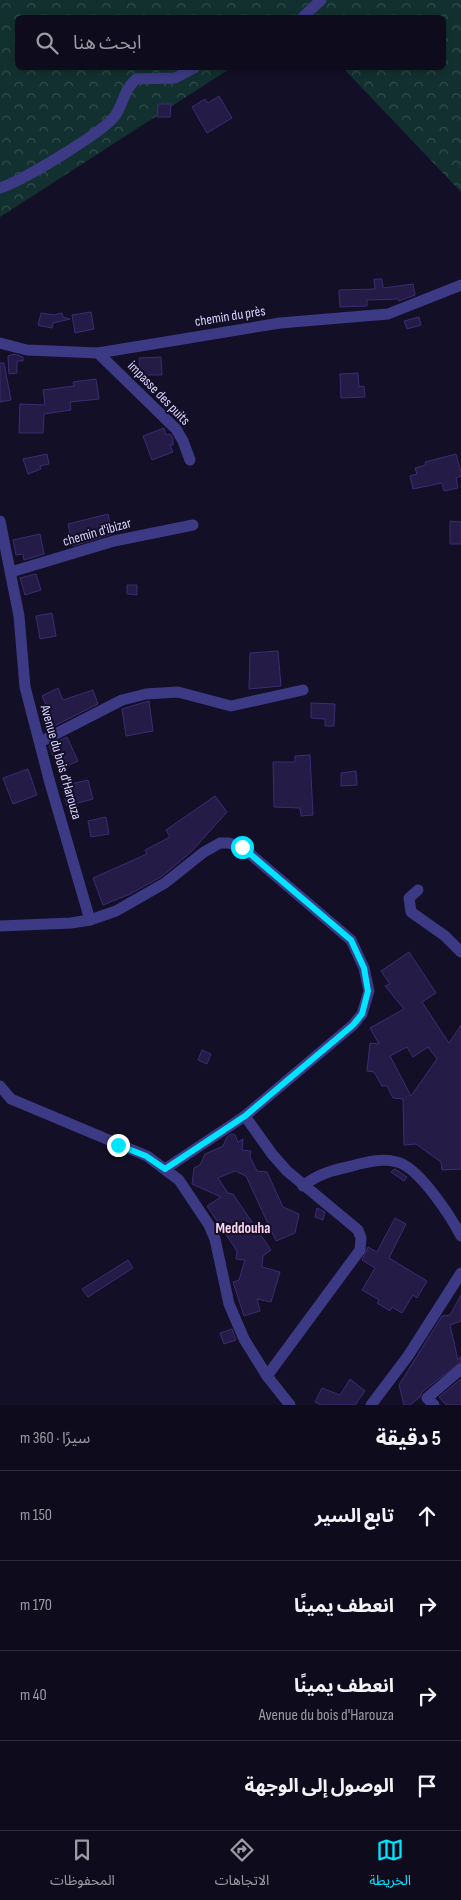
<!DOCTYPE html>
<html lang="ar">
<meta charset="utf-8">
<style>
body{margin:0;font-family:"Sofia Sans Condensed","Noto Sans Arabic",sans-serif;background:#171425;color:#f1f3f6;direction:rtl}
.stop{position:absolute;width:15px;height:15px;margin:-11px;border:4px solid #00e5ff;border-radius:50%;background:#fff}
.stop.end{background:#00e5ff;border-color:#fff;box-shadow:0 1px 5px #0008}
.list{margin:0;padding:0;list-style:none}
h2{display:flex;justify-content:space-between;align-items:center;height:65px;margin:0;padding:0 20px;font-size:21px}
h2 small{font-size:16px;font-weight:400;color:#9b9ba3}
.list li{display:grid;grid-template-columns:32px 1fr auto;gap:15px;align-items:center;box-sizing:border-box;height:90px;padding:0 20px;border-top:1px solid #2e2b3b}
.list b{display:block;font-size:19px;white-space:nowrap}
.list p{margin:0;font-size:16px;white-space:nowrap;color:#9b9ba3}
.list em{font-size:16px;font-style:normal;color:#9b9ba3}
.icon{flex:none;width:28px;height:28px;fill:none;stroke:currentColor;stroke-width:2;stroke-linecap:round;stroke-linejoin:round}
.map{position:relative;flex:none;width:461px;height:1405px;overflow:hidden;direction:ltr}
.search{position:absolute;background:#0e0b1c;box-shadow:0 2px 8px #0003;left:15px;right:15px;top:15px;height:55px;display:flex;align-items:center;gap:12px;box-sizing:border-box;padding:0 18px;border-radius:8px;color:#9b9ba3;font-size:19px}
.sheet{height:425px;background:#0e0b1c}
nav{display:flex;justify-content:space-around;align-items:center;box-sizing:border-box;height:70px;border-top:1px solid #2e2b3b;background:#0e0b1c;font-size:14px;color:#9b9ba3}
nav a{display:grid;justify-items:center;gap:2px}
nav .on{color:#00e5ff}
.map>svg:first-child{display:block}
.forest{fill:url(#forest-crowns)}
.building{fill:#241b47;stroke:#3b2d73;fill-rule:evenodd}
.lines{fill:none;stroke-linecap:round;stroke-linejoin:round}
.minor{stroke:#3d3a85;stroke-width:11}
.route{stroke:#00e5ff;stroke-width:6}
.labels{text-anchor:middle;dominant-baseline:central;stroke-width:4;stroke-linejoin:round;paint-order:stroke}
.street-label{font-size:14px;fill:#d9d4ff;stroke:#130f26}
.neighbourhood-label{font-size:15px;font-weight:bold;fill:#ffd6f0;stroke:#130f26}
</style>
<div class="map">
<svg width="461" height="1405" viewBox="0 0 461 1405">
<defs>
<pattern id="forest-crowns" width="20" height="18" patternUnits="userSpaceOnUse" patternTransform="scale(1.25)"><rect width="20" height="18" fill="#12302f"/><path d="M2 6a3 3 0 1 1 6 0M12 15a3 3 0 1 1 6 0" fill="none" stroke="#344d4e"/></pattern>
</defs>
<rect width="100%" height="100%" fill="#130f26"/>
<!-- forest -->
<path class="forest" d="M 0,0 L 461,0 L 461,192 L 343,68 L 444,68 L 444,18 L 18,18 L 18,68 L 231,68 L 0,217 Z"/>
<!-- building -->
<g class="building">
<path d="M 219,96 L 232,118 L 207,133 L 192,107 L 205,99 L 208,103 Z"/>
<path d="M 158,104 L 171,104 L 170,117 L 157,117 Z"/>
<path d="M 374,279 L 382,279 L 383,288 L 413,284 L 415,295 L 399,301 L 399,299 L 367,300 L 367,306 L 340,307 L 339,290 L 375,289 Z"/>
<path d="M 91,312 L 94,329 L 75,333 L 72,315 Z"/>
<path d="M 41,313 L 54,315 L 62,313 L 63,317 L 70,319 L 53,323 L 52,328 L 41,326 L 38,325 Z"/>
<path d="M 419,317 L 421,325 L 407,329 L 404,321 Z"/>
<path d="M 14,354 L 23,357 L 23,361 L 17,361 L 17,373 L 9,374 L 8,356 Z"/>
<path d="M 161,357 L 162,375 L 140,375 L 139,358 Z"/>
<path d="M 0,363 L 4,363 L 11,400 L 0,402 Z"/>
<path d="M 358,373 L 359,387 L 364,386 L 365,397 L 341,398 L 340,374 Z"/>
<path d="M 96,379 L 99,399 L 70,402 L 71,410 L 44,414 L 43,433 L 19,433 L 20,404 L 45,405 L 43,390 L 74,386 L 73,382 Z"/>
<path d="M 164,428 L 166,435 L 170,434 L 173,438 L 173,445 L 170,445 L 173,452 L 152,460 L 143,436 Z"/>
<path d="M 47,454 L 49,464 L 40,466 L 41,469 L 28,474 L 23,459 Z"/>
<path d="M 456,454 L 461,472 L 461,476 L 456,478 L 458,488 L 444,491 L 442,483 L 413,489 L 410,476 L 417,474 L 415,468 L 426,465 L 425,462 Z"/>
<path d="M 108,514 L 112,534 L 73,546 L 68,524 Z"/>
<path d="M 450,521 L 461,522 L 461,544 L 450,544 Z"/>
<path d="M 40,534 L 44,554 L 24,560 L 23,554 L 16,555 L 13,540 Z"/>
<path d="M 36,574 L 41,590 L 25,595 L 20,578 Z"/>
<path d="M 127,585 L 137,585 L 137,595 L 127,594 Z"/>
<path d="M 52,613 L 56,636 L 40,639 L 36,616 Z"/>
<path d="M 278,651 L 281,686 L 249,689 L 250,653 Z"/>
<path d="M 58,688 L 63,700 L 93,690 L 98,704 L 50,728 L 46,721 L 52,718 L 42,696 Z"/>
<path d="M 149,701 L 153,731 L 126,736 L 122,709 Z"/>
<path d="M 311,703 L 335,704 L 334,726 L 325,726 L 325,719 L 311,718 Z"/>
<path d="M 67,737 L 78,761 L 59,770 L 49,746 Z"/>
<path d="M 310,755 L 313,815 L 301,816 L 300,808 L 274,807 L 273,762 L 295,762 L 295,756 Z"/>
<path d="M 28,769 L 37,795 L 13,804 L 3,778 Z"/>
<path d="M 356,771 L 357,785 L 341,786 L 341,773 Z"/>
<path d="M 88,780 L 93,799 L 67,806 L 62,786 Z"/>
<path d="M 215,796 L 227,812 L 191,852 L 161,877 L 130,894 L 103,905 L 93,878 L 147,854 L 145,850 L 170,837 L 166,830 Z"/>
<path d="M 106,817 L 109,834 L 91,837 L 88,821 Z"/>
<path d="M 409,952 L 436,993 L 422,1002 L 449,1043 L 461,1025 L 461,1169 L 442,1170 L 441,1162 L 416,1144 L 404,1145 L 403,1099 L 393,1098 L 387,1086 L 382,1086 L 374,1072 L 367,1071 L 370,1043 L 379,1044 L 370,1028 L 404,1009 L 385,986 L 390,984 L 381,971 ZM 407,1047 L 413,1057 L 428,1047 L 437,1059 L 411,1096 L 390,1056 Z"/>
<path d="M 202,1050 L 211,1054 L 207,1064 L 198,1060 Z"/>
<path d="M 231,1134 L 235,1135 L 238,1142 L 243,1139 L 242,1150 L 251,1151 L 250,1157 L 257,1171 L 267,1172 L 283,1207 L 299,1214 L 295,1233 L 276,1241 L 246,1176 L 235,1171 L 218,1178 L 228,1193 L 233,1194 L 271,1250 L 263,1256 L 262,1267 L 280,1272 L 271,1302 L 257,1299 L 260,1311 L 244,1316 L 233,1282 L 239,1280 L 245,1260 L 236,1259 L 237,1251 L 207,1206 L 221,1197 L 192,1184 L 194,1168 L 200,1165 L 205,1154 L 223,1146 L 227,1137 Z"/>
<path d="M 395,1169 L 407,1177 L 404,1181 L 391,1172 Z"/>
<path d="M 317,1208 L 325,1212 L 323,1220 L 315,1217 Z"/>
<path d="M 395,1218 L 406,1224 L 389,1258 L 427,1281 L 417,1298 L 413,1295 L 402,1313 L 392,1307 L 390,1311 L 377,1303 L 379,1300 L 362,1290 L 375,1268 L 362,1260 L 368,1247 L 377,1252 Z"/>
<path d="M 128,1260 L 133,1268 L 88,1297 L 82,1289 Z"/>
<path d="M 461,1295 L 461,1321 L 450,1325 L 458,1360 L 461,1356 L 461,1362 L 422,1392 L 420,1397 L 410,1405 L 404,1405 L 399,1385 L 442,1316 L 450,1315 Z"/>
<path d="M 232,1329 L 236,1340 L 224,1344 L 220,1333 Z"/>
<path d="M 350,1379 L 365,1391 L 355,1405 L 321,1405 L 315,1402 L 322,1388 L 340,1395 Z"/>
<path d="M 461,1379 L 461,1405 L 446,1405 L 439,1397 Z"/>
</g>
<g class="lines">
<!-- minor -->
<g class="minor">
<path d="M 302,18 L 321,0"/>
<path d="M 0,188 C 22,181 102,133 115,116 C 124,103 123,91 136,79 L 175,78 L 194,68"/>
<path d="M 0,343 L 27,350 L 98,353 L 280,323 L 388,314 L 461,285"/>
<path d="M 98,353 L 176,429 L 183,441 L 190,460"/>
<path d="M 0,521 L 19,616 L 25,687 L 50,783 L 90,920 L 71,923 L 0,926"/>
<path d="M 11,572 L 114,541 L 193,525"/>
<path d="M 40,742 L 122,700 L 146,694 L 178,692 L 231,706 L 303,690"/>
<path d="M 418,890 L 409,898 L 411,912 L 445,936 L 461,952"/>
<path d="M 90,920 L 116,911 L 165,883 L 204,852 L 220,843 L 229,843 L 242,847 L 351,940 L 364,968 L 369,991 L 362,1014 L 353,1025 L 245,1116 L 165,1169"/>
<path d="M 0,1086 L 11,1099 L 147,1156 L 179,1180 L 209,1225 L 215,1239 L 229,1304 L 244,1339 L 267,1376 L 290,1405"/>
<path d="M 245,1116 L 272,1154 L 287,1171 L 358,1230 L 361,1238 L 360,1250 L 267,1376"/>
<path d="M 303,1186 C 318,1174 333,1170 352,1166 C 366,1162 382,1158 397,1162 C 419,1167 451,1217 461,1236"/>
<path d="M 371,1405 L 408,1356 L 461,1273"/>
<path d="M 434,1405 L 427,1398 L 461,1369"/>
</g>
</g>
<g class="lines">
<!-- route -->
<path class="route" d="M 118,1145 L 146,1156 L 165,1169 L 245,1116 L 353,1025 L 362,1014 L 368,991 L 364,968 L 351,940 L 242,847"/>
</g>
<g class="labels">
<!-- street labels -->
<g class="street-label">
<text transform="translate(230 316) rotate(-9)">chemin du près</text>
<text transform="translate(159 393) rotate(46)">impasse des puits</text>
<text transform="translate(97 532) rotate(-16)">chemin d'ibizar</text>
<text transform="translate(61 762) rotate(74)">Avenue du bois d'Harouza</text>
</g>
<!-- neighbourhood labels -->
<g class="neighbourhood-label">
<text x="243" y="1228">Meddouha</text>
</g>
</g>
</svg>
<div class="stop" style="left:242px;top:847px"></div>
<div class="stop end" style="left:118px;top:1145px"></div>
<div class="search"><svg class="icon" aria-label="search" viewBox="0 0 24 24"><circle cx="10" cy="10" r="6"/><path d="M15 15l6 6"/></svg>ابحث هنا</div>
</div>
<section class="sheet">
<h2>5 دقيقة<small>سيرًا · 360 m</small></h2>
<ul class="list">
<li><svg class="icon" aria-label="ahead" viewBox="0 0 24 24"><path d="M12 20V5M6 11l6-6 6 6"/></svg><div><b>تابع السير</b></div><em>150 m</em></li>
<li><svg class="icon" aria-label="right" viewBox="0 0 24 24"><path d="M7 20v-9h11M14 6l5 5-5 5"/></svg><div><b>انعطف يمينًا</b></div><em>170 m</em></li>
<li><svg class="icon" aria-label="right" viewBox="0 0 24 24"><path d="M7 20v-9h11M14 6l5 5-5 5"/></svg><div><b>انعطف يمينًا</b><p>Avenue du bois d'Harouza</p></div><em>40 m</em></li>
<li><svg class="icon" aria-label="arrive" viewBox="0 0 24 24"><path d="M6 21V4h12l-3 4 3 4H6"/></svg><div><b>الوصول إلى الوجهة</b></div></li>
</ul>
</section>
<nav>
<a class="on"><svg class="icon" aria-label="map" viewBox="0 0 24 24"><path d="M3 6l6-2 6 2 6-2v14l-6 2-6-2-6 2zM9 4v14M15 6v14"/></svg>الخريطة</a>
<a><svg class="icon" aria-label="directions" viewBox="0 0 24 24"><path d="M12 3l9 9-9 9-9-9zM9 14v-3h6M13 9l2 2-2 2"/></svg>الاتجاهات</a>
<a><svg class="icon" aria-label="saved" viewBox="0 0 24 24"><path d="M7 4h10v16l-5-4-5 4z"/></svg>المحفوظات</a>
</nav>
